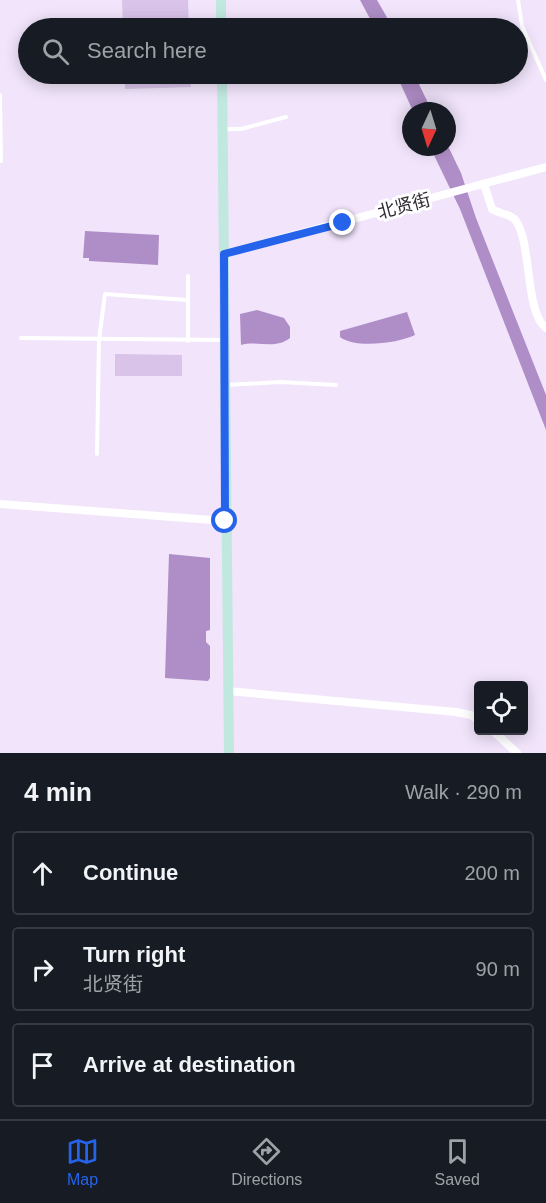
<!DOCTYPE html>
<meta charset="utf-8">
<style>
body{margin:0;font-family:Helvetica,"Noto Sans SC",sans-serif;background:#20242c;color:#f1f3f6}
.controls{position:absolute;right:18px;bottom:18px;display:grid;overflow:hidden;border-radius:6px;box-shadow:0 3px 15px #0003}
.controls button{width:54px;height:54px;display:grid;place-items:center;padding:0;border:0;border-bottom:2px solid #363941;background:#171b24;color:#f1f3f6;font:30px sans-serif}
.compass{position:absolute;left:402px;top:102px;width:54px;height:54px;border-radius:50%;background:#171b24;box-shadow:0 3px 15px #0003;rotate:184deg}
.stop{position:absolute;width:18px;height:18px;margin:-14px;border:4px solid #2563eb;border-radius:50%;background:#fff}
.stop.end{background:#2563eb;border-color:#fff;box-shadow:0 2px 6px #0008}
.list{margin:0;padding:0;list-style:none}
h2{display:flex;justify-content:space-between;align-items:center;height:78px;margin:0;padding:0 24px;font-size:26px}
h2 small{font-size:20px;font-weight:400;color:#9ea1a6}
.list li{display:grid;grid-template-columns:39px 1fr auto;gap:18px;align-items:center;box-sizing:border-box;height:84px;margin:0 12px 12px;padding:0 12px;border:2px solid #363941;border-radius:6px}
.list b{display:block;font-size:22px;white-space:nowrap}
.list p{margin:0;font-size:20px;white-space:nowrap;color:#9ea1a6}
.list em{font-size:20px;font-style:normal;color:#9ea1a6}
.icon{flex:none;width:33px;height:33px;fill:none;stroke:currentColor;stroke-width:2;stroke-linecap:round;stroke-linejoin:round}
.map{position:relative;flex:none;width:546px;height:753px;overflow:hidden}
.search{position:absolute;background:#171b24;box-shadow:0 3px 15px #0003;left:18px;right:18px;top:18px;height:66px;display:flex;align-items:center;gap:15px;box-sizing:border-box;padding:0 21px;border-radius:33px;color:#9ea1a6;font-size:22px}
.sheet{height:366px;background:#171b24}
nav{display:flex;justify-content:space-around;align-items:center;box-sizing:border-box;height:84px;border-top:2px solid #363941;background:#171b24;font-size:16px;color:#9ea1a6}
nav a{display:grid;justify-items:center;gap:3px}
nav .on{color:#2563eb}
.map>svg:first-child{display:block}
.green{fill:#d9c3e9}
.water{fill:#af8dc6}
.lines{fill:none;stroke-linecap:round;stroke-linejoin:round}
.lane{stroke:#fff;stroke-width:4}
.street{stroke:#fff;stroke-width:8}
.secondary{stroke:#c0e8df;stroke-width:10}
.route{stroke:#2563eb;stroke-width:8}
.labels{text-anchor:middle;dominant-baseline:central;stroke-width:6;stroke-linejoin:round;paint-order:stroke}
.street-label{font-size:18px;fill:#2e2932;stroke:#fff}
</style>
<div class="map">
<svg width="546" height="753" viewBox="0 0 546 753">
<rect width="100%" height="100%" fill="#f1e4fb"/>
<!-- green -->
<g class="green">
<path d="M 122,0 L 188,0 L 189,28 L 123,28 Z"/>
<path d="M 125,74 L 190,74 L 191,87 L 125,89 Z"/>
<path d="M 115,354 L 182,355 L 182,376 L 115,376 Z"/>
</g>
<!-- water -->
<g class="water">
<path d="M 360,0 L 377,0 L 393,28 L 375,28 Z"/>
<path d="M 396,74 L 414,74 L 432,111 L 413,111 Z"/>
<path d="M 447,144 L 461,173 L 476,218 L 546,395 L 546,430 L 460,209 L 430,147 L 447,147 Z"/>
<path d="M 85,231 L 159,235 L 158,265 L 89,261 L 89,258 L 83,258 Z"/>
<path d="M 257,310 L 284,318 L 290,327 L 290,338 C 275,350 257,340 241,345 L 240,314 Z"/>
<path d="M 407,312 L 415,335 C 399,343 355,349 340,337 L 340,331 Z"/>
<path d="M 169,554 L 210,558 L 210,630 L 206,631 L 206,642 L 210,646 L 210,678 L 208,681 L 165,678 Z"/>
</g>
<g class="lines">
<!-- lane -->
<g class="lane">
<path d="M 518,0 L 522,26 L 546,80"/>
<path d="M 222,78 L 272,74"/>
<path d="M 0,95 L 1,161"/>
<path d="M 225,129 L 241,129 L 286,117"/>
<path d="M 21,338 L 224,340"/>
<path d="M 188,341 L 188,276"/>
<path d="M 226,385 L 281,382 L 336,385"/>
<path d="M 97,454 L 99,340 L 105,294 L 187,300"/>
</g>
<!-- street -->
<g class="street">
<path d="M 484,184 L 492,209 C 499,214 512,214 516,221 C 532,244 525,313 546,328"/>
<path d="M 224,254 L 546,167"/>
<path d="M 0,504 L 225,521"/>
<path d="M 228,691 L 456,712 L 471,715 L 478,720"/>
<path d="M 492,730 L 517,753"/>
</g>
<!-- secondary -->
<g class="secondary">
<path d="M 221,0 L 221,28"/>
<path d="M 222,74 L 229,753"/>
</g>
</g>
<g class="lines">
<!-- route -->
<path class="route" d="M 225,521 L 224,254 L 343,223"/>
</g>
<g class="labels">
<!-- street labels -->
<g class="street-label">
<text transform="translate(404 206) rotate(-15)">北贤街</text>
</g>
</g>
</svg>
<div class="controls">
<button><svg class="icon" aria-label="locate" viewBox="0 0 24 24"><circle cx="12" cy="12" r="6"/><path d="M12 2v4M12 18v4M2 12h4M18 12h4"/></svg></button>
</div>
<svg class="compass" viewBox="-18 -18 36 36"><path d="M0-13l5 13h-10z" fill="#e53935"/><path d="M0 13l5-13h-10z" fill="#9ea1a6"/></svg>
<div class="stop" style="left:225px;top:521px"></div>
<div class="stop end" style="left:343px;top:223px"></div>
<div class="search"><svg class="icon" aria-label="search" viewBox="0 0 24 24"><circle cx="10" cy="10" r="6"/><path d="M15 15l6 6"/></svg>Search here</div>
</div>
<section class="sheet">
<h2>4 min<small>Walk · 290 m</small></h2>
<ul class="list">
<li><svg class="icon" aria-label="ahead" viewBox="0 0 24 24"><path d="M12 20V5M6 11l6-6 6 6"/></svg><div><b>Continue</b></div><em>200 m</em></li>
<li><svg class="icon" aria-label="right" viewBox="0 0 24 24"><path d="M7 20v-9h11M14 6l5 5-5 5"/></svg><div><b>Turn right</b><p>北贤街</p></div><em>90 m</em></li>
<li><svg class="icon" aria-label="arrive" viewBox="0 0 24 24"><path d="M6 21V4h12l-3 4 3 4H6"/></svg><div><b>Arrive at destination</b></div></li>
</ul>
</section>
<nav>
<a class="on"><svg class="icon" aria-label="map" viewBox="0 0 24 24"><path d="M3 6l6-2 6 2 6-2v14l-6 2-6-2-6 2zM9 4v14M15 6v14"/></svg>Map</a>
<a><svg class="icon" aria-label="directions" viewBox="0 0 24 24"><path d="M12 3l9 9-9 9-9-9zM9 14v-3h6M13 9l2 2-2 2"/></svg>Directions</a>
<a><svg class="icon" aria-label="saved" viewBox="0 0 24 24"><path d="M7 4h10v16l-5-4-5 4z"/></svg>Saved</a>
</nav>
